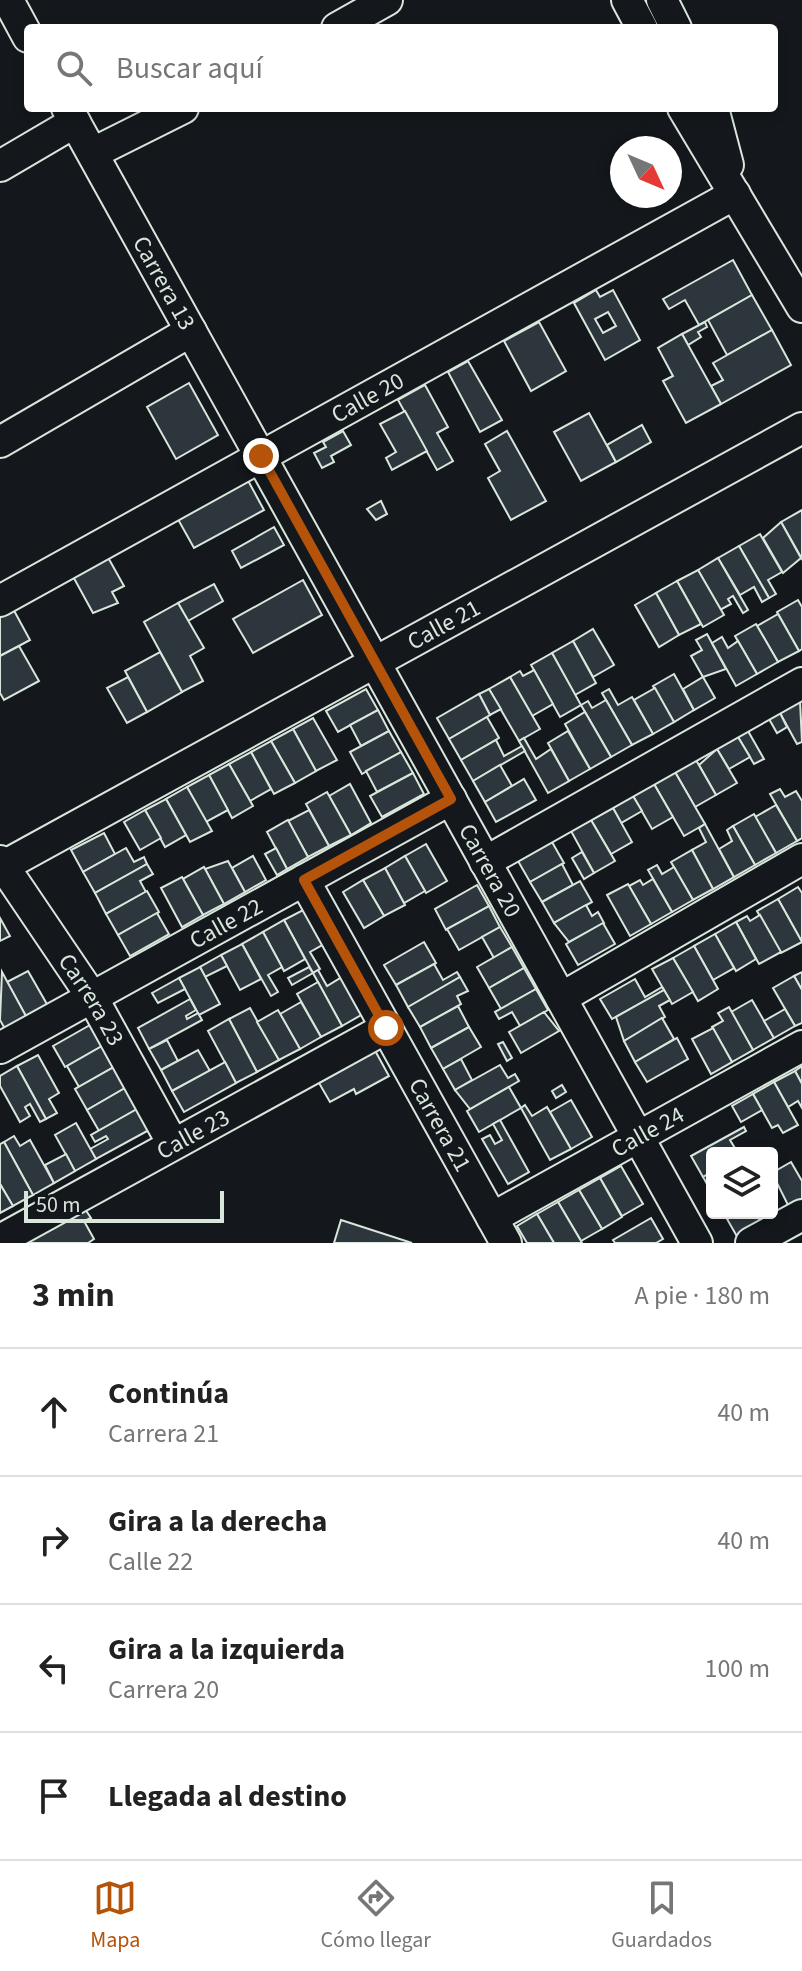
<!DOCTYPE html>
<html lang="es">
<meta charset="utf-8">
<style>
body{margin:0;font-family:"Source Sans 3",sans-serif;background:#f2f2f2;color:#222}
.controls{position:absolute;right:24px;bottom:24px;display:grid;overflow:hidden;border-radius:8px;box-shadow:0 4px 12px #0003}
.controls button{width:72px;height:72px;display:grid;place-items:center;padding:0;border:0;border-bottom:2px solid #e0e0e0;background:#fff;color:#222;font:40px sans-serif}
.compass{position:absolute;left:610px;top:136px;width:72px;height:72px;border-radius:50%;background:#fff;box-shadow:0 4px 12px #0003;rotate:134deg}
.scale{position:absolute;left:24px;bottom:20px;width:200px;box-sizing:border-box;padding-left:8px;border:4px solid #d8e6dc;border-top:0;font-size:22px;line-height:28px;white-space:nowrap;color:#d8e6dc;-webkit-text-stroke:6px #14181c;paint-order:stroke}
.stop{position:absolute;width:24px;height:24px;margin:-18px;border:6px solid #b45309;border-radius:50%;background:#fff}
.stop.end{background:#b45309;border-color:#fff;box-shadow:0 2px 8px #0008}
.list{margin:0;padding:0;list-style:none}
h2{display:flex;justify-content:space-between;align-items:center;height:104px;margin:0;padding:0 32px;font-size:34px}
h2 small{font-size:26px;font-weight:400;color:#767676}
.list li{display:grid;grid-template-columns:52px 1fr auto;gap:24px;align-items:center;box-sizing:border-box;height:128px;padding:0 32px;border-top:2px solid #e0e0e0}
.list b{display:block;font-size:30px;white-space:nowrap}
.list p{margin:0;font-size:26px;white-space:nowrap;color:#767676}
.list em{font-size:26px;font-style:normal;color:#767676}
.icon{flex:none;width:44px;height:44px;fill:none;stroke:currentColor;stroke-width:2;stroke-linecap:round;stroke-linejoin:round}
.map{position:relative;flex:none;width:802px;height:1243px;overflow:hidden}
.search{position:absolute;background:#fff;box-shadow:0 4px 12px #0003;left:24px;right:24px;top:24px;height:88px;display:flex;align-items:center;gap:20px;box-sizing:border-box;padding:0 28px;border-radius:8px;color:#767676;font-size:30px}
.sheet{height:616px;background:#fff}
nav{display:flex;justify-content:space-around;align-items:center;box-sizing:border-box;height:112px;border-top:2px solid #e0e0e0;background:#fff;font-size:22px;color:#767676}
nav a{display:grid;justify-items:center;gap:4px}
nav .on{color:#b45309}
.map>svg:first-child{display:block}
.building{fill:#2c363c;stroke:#d8e6dc;stroke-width:2;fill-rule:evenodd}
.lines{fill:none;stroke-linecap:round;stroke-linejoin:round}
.minor-casing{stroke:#d8e6dc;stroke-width:34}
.minor{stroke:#14181c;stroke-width:30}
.route{stroke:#b45309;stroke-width:10}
.labels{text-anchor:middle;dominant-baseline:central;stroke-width:6;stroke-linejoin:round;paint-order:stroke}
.street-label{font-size:24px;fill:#d8e6dc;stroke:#14181c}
</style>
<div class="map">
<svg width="802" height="1243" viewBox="0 0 802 1243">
<rect width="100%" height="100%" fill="#14181c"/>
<!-- building -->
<g class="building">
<path d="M 733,260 L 752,295 L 699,325 L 685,300 L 669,309 L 663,299 Z"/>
<path d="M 596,290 L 600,297 L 613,290 L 640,340 L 605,360 L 574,303 ZM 608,312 L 616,326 L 603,333 L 595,319 Z"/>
<path d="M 752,295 L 772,330 L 727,355 L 708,320 Z"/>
<path d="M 539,322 L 566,371 L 531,391 L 504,341 Z"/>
<path d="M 705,322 L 707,327 L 698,332 L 701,337 L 688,345 L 682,334 Z"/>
<path d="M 772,330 L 791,365 L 721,404 L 711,386 L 723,380 L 713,363 Z"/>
<path d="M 682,334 L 721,404 L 686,423 L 663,381 L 673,376 L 658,348 Z"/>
<path d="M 468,361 L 502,420 L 480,432 L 448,372 Z"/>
<path d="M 189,383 L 218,435 L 176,459 L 147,407 Z"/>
<path d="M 425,385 L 448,427 L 437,433 L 453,461 L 437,470 L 398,400 Z"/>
<path d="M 405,411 L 427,451 L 392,470 L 386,458 L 396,452 L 380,424 Z"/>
<path d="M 589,413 L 616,462 L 581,481 L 554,432 Z"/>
<path d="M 642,425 L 651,442 L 616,462 L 607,445 Z"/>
<path d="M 343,431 L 351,445 L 331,456 L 334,462 L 322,468 L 314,453 L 326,447 L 323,442 Z"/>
<path d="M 507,431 L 546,501 L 511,520 L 488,478 L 500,471 L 485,444 Z"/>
<path d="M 245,475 L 264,510 L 194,548 L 175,514 Z"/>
<path d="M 381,501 L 387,514 L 376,520 L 367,509 Z"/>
<path d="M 802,510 L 802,559 L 781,522 Z"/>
<path d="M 781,522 L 801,558 L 783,573 L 763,538 Z"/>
<path d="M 274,527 L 284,545 L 241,568 L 232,551 Z"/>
<path d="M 760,534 L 782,572 L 768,580 L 776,594 L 769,598 L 739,546 Z"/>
<path d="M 739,546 L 769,598 L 762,602 L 754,587 L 740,595 L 718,558 Z"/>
<path d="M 105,552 L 124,586 L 112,592 L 118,603 L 93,613 L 70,571 Z"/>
<path d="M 718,558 L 748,610 L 743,613 L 733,596 L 728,599 L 731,604 L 720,610 L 698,570 Z"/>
<path d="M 698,570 L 724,615 L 703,627 L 677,581 Z"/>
<path d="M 303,580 L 322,615 L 253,653 L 233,619 Z"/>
<path d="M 677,581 L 701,624 L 679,635 L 656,593 Z"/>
<path d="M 214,584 L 223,601 L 188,621 L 178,603 Z"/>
<path d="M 656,593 L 679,635 L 659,647 L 635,605 Z"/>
<path d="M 798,600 L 802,607 L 802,649 L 799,651 L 777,612 Z"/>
<path d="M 178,603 L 204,648 L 190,656 L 203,681 L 182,692 L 144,622 Z"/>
<path d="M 11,605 L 30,640 L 0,656 L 0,610 Z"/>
<path d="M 778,614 L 799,651 L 778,662 L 757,626 Z"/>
<path d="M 756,624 L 778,662 L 757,674 L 735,636 Z"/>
<path d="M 593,629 L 614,665 L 593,677 L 573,641 Z"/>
<path d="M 707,634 L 726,669 L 703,677 L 691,656 L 702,650 L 696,640 Z"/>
<path d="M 722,637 L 728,648 L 738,641 L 757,674 L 736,686 L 712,643 Z"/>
<path d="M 573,641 L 596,683 L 575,695 L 552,653 Z"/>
<path d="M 19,646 L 39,681 L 4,700 L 0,693 L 0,656 Z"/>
<path d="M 160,652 L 182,692 L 147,712 L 125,671 Z"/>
<path d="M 552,653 L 581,705 L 560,717 L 531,665 Z"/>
<path d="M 534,670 L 553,704 L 532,716 L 510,677 L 520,671 L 523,676 Z"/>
<path d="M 674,674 L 694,710 L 674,722 L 653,686 Z"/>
<path d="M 128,677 L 147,712 L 127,723 L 107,688 Z"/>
<path d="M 510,677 L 540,729 L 519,741 L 489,689 Z"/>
<path d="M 703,677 L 715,698 L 694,710 L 683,689 Z"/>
<path d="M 655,688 L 674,722 L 653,734 L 634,700 Z"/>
<path d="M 366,689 L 378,710 L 338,732 L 326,711 Z"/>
<path d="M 489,689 L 501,709 L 490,715 L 479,694 Z"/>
<path d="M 609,689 L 618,705 L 632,697 L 653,734 L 632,745 L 602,693 Z"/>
<path d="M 479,694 L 490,715 L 449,739 L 437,718 Z"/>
<path d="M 606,700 L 632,745 L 611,757 L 581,705 L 588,701 L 592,708 Z"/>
<path d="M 800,701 L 802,742 L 797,744 L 780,713 Z"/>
<path d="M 378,710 L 389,731 L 361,746 L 350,725 Z"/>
<path d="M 585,712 L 611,757 L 590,769 L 565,724 Z"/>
<path d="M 780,713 L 787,727 L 777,733 L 769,719 Z"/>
<path d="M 487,717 L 499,738 L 461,760 L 449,739 Z"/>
<path d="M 313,718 L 337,760 L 316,771 L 293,729 Z"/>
<path d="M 293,729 L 316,771 L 295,783 L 271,741 Z"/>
<path d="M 389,731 L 401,752 L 362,774 L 350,752 Z"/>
<path d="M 568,731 L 590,769 L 569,781 L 548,743 Z"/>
<path d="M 748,731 L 764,759 L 754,764 L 738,737 Z"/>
<path d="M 738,737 L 750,757 L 729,769 L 717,749 Z"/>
<path d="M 524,738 L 536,759 L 551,749 L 569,781 L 548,793 L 519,741 Z"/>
<path d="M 496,740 L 504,756 L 522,746 L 525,751 L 473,781 L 461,760 Z"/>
<path d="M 271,741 L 295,783 L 274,794 L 251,752 Z"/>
<path d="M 717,749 L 737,783 L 716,795 L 699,765 Z"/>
<path d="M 251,752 L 271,789 L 250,801 L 229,764 Z"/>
<path d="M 401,752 L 413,773 L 377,792 L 366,771 Z"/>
<path d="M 696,760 L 716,795 L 695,807 L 675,772 Z"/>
<path d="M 229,764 L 253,806 L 232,818 L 209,775 Z"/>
<path d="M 500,765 L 512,786 L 485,802 L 473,781 Z"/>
<path d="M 675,772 L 705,824 L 684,836 L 654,784 Z"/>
<path d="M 413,773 L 424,794 L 382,817 L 370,796 Z"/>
<path d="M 209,775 L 228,810 L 206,822 L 187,787 Z"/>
<path d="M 524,779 L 536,800 L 496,822 L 485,802 Z"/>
<path d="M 350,784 L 371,823 L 351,835 L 329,796 Z"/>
<path d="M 654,784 L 673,817 L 652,829 L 633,796 Z"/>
<path d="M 187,787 L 212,831 L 190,842 L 166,799 Z"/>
<path d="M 780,789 L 785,797 L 796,791 L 802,801 L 802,838 L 797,841 L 770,794 Z"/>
<path d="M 327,792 L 351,835 L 329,846 L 306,804 Z"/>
<path d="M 633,796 L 642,811 L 621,823 L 613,808 Z"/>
<path d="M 166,799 L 186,835 L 165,847 L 145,810 Z"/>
<path d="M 776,805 L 797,841 L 776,853 L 755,817 Z"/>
<path d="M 613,808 L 632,842 L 611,854 L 591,820 Z"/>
<path d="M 145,810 L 161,838 L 140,850 L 124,822 Z"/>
<path d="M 309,810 L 329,846 L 308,857 L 288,821 Z"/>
<path d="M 754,814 L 776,853 L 755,865 L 733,826 Z"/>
<path d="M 288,820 L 308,857 L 287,869 L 267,832 Z"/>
<path d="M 591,820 L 615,861 L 594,873 L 571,831 Z"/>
<path d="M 705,824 L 734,877 L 713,889 L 692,850 L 706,842 L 699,828 Z"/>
<path d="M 733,826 L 755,865 L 734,877 L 719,849 L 732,841 L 727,830 Z"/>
<path d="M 104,833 L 115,854 L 83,872 L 71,850 Z"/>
<path d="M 552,842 L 564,863 L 530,882 L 518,861 Z"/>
<path d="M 426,844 L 447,881 L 426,893 L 405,856 Z"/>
<path d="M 126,848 L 134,862 L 144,857 L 147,864 L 95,893 L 83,872 Z"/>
<path d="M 276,848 L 287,869 L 277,875 L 265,854 Z"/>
<path d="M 692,850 L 713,889 L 693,900 L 671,862 Z"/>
<path d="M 582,852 L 594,873 L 584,879 L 572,858 Z"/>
<path d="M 253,856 L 266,880 L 245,892 L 232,868 Z"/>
<path d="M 405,856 L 425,891 L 404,903 L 385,868 Z"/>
<path d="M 228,861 L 245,892 L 224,904 L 205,869 Z"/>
<path d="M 147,864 L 153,874 L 140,881 L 146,892 L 106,914 L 95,893 Z"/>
<path d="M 562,864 L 573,885 L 542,902 L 530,882 Z"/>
<path d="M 657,865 L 662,874 L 674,867 L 693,900 L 672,912 L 648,870 Z"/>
<path d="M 204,867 L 224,904 L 203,915 L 183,879 Z"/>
<path d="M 385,868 L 405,905 L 384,916 L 363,880 Z"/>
<path d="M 182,877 L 203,915 L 182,927 L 161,888 Z"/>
<path d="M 653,879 L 672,912 L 651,924 L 629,886 L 640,880 L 643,885 Z"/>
<path d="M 363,880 L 384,916 L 364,928 L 343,892 Z"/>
<path d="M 580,881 L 592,902 L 554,923 L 542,902 Z"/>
<path d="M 628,884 L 651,924 L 630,936 L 607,895 Z"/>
<path d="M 477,885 L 489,906 L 446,930 L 435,909 Z"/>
<path d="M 798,887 L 802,893 L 802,942 L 778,899 Z"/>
<path d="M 147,891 L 159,912 L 118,935 L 106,914 Z"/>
<path d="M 778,899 L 802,942 L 781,953 L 757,911 Z"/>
<path d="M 586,905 L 592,916 L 598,912 L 604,923 L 569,942 L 554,923 Z"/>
<path d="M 489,906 L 500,927 L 459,950 L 447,929 Z"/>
<path d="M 305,909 L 324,944 L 310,952 L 320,969 L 313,973 L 284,920 Z"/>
<path d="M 157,913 L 169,934 L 130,956 L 118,935 Z"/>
<path d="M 760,915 L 781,952 L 759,964 L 736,922 L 747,916 L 750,921 Z"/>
<path d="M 0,918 L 10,936 L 0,941 Z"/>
<path d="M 284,920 L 305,959 L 284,971 L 263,932 Z"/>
<path d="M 736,922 L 756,959 L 736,971 L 715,934 Z"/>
<path d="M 603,923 L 615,944 L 578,965 L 566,944 Z"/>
<path d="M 500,927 L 512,947 L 494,958 L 482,937 Z"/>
<path d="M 263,932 L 282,967 L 268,975 L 278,992 L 271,996 L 242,944 Z"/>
<path d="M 715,934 L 734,968 L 713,980 L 694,946 Z"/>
<path d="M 424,942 L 436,963 L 396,985 L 384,965 Z"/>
<path d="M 242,944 L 261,979 L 240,990 L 221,955 Z"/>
<path d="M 694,946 L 718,989 L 698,1001 L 673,958 Z"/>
<path d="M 512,947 L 524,968 L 489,988 L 477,967 Z"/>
<path d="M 221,955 L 227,966 L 205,977 L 200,967 Z"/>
<path d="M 673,958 L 693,992 L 672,1004 L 652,969 Z"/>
<path d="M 434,964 L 443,980 L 457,972 L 460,977 L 408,1007 L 396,985 Z"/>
<path d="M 200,967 L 220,1004 L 199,1015 L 179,978 Z"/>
<path d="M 309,967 L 313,973 L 292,985 L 288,978 Z"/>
<path d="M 524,968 L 536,989 L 501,1009 L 489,988 Z"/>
<path d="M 318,970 L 327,986 L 342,977 L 363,1014 L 342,1026 L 313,973 Z"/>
<path d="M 28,971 L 48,1006 L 27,1018 L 7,982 Z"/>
<path d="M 2,972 L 27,1018 L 5,1029 L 0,1020 Z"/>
<path d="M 802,972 L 802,990 L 794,976 Z"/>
<path d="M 794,976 L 802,990 L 802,1023 L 795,1026 L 773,988 Z"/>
<path d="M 460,977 L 468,991 L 457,996 L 461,1004 L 420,1027 L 408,1007 Z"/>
<path d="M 179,978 L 185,989 L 158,1003 L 152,993 Z"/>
<path d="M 635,979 L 645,997 L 662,987 L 664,990 L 612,1019 L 600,999 Z"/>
<path d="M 318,982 L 342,1026 L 321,1037 L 297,994 Z"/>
<path d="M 536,989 L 548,1010 L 520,1026 L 512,1012 L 499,1019 L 495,1012 Z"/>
<path d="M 664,990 L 670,1000 L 659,1006 L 665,1017 L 624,1041 L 616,1017 Z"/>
<path d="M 190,999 L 196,1010 L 186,1016 L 187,1019 L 198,1013 L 202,1020 L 149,1049 L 138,1028 Z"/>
<path d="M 752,1000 L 774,1038 L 753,1050 L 731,1012 Z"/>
<path d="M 301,1002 L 321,1037 L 300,1049 L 280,1014 Z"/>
<path d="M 458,1006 L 469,1027 L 431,1048 L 420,1027 Z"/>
<path d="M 729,1007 L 753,1050 L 732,1062 L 712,1027 L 723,1021 L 718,1013 Z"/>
<path d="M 250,1008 L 279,1060 L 257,1072 L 229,1019 Z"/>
<path d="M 785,1009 L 795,1026 L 774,1038 L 764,1021 Z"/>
<path d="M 278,1010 L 300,1049 L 279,1060 L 257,1022 Z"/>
<path d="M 544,1012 L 559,1031 L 521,1053 L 509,1032 Z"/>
<path d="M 662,1018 L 674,1039 L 635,1062 L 624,1041 Z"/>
<path d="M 229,1019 L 257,1072 L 236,1083 L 208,1031 Z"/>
<path d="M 90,1025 L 102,1046 L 65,1067 L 53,1046 Z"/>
<path d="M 469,1027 L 481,1047 L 443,1069 L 431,1048 Z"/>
<path d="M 713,1028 L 732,1062 L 711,1074 L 692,1039 Z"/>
<path d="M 677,1038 L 688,1059 L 647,1082 L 635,1062 Z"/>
<path d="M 167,1040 L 178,1061 L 161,1070 L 149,1049 Z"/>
<path d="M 503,1042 L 512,1058 L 507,1061 L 498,1044 Z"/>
<path d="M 372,1045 L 389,1076 L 356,1094 L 354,1089 L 330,1102 L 319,1083 L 344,1069 L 340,1063 Z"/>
<path d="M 102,1046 L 114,1067 L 79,1087 L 67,1066 Z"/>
<path d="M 198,1050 L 210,1071 L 172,1091 L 161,1070 Z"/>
<path d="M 38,1055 L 59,1093 L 49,1099 L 57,1113 L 46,1119 L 17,1066 Z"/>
<path d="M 461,1059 L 472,1080 L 455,1090 L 443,1069 Z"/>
<path d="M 225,1062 L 236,1083 L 184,1112 L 172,1091 Z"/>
<path d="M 500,1065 L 508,1078 L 515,1074 L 519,1081 L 470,1109 L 455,1090 Z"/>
<path d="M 17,1066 L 46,1119 L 40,1122 L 30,1104 L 25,1107 L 30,1116 L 20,1122 L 0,1086 L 0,1076 Z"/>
<path d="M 802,1066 L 802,1084 L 795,1071 Z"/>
<path d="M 114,1067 L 125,1088 L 87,1110 L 75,1089 Z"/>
<path d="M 795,1071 L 802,1084 L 802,1108 L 798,1101 L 788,1107 L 774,1082 Z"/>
<path d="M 774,1082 L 798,1125 L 783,1133 L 778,1125 L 772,1128 L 753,1094 Z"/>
<path d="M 562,1085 L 566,1092 L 556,1098 L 552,1091 Z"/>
<path d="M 509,1087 L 521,1108 L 479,1132 L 467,1111 Z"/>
<path d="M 125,1088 L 137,1109 L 99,1131 L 87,1110 Z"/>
<path d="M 753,1094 L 762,1110 L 741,1122 L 732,1106 Z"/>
<path d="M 571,1100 L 592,1137 L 571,1149 L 550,1112 Z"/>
<path d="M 525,1105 L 532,1116 L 547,1107 L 571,1149 L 550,1160 L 521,1108 Z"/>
<path d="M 137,1109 L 149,1130 L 96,1159 L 90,1149 L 108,1139 L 106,1136 L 95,1142 L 91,1135 Z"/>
<path d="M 500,1120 L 529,1172 L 508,1184 L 482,1139 L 490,1135 L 495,1144 L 502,1140 L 493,1124 Z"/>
<path d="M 76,1123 L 96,1159 L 75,1171 L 55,1135 Z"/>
<path d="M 744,1127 L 746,1131 L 730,1140 L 738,1153 L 712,1153 L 712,1172 L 703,1177 L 691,1156 Z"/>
<path d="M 14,1136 L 20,1146 L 30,1140 L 54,1183 L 33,1195 L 4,1142 Z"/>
<path d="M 4,1142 L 33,1195 L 13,1206 L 0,1184 L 0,1144 Z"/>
<path d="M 66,1154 L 75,1171 L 54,1183 L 45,1165 Z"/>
<path d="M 791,1162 L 802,1181 L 802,1204 L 791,1211 L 772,1173 Z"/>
<path d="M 621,1166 L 643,1204 L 622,1216 L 600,1178 Z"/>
<path d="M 712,1172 L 712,1193 L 703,1177 Z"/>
<path d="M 600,1178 L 622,1217 L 602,1229 L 579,1190 Z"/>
<path d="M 0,1184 L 13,1206 L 0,1213 Z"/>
<path d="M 579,1190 L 602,1229 L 581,1241 L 558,1202 Z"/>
<path d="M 558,1202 L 581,1241 L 582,1243 L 554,1243 L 537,1214 Z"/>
<path d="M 85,1209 L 91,1218 L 84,1221 L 94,1239 L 88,1243 L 25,1243 Z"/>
<path d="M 738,1213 L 756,1213 L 759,1219 L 769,1214 L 773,1221 L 739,1240 L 727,1219 Z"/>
<path d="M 537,1214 L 554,1243 L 527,1243 L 517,1226 Z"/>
<path d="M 651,1218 L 663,1239 L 656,1243 L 615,1243 L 613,1240 Z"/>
<path d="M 341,1220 L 412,1243 L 334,1243 Z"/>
</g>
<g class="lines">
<!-- minor casing -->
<g class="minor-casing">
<g id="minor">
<path d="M 8,0 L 28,37"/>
<path d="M 627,0 L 642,28"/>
<path d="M 662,0 L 676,28"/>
<path d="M 337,28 L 387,0"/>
<path id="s1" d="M 67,108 L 697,1243"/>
<path d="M 683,108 L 802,307"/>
<path d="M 713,108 L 728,165"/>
<path d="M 93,153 L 183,108"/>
<path d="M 0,166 L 75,122"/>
<path d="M 0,442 L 191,331"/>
<path id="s2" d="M 0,601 L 735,194"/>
<path id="s3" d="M 0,861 L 92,997 L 173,1144"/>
<path d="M 485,862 L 802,683"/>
<path id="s4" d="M 0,868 L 802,428"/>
<path id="s5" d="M 304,880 L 506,1243"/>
<path d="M 561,998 L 802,859"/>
<path id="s6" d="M 0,1048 L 451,799"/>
<path id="s7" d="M 492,1218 L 802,1046"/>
<path id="s8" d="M 0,1240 L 386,1028"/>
<path d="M 751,1243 L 802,1215"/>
</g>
</g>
<!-- minor -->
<use href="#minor" class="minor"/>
</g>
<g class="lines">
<!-- route -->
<path class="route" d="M 261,456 L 451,799 L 304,880 L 386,1028"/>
</g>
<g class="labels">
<!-- street labels -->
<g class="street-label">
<text stroke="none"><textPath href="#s1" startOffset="200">Carrera 13</textPath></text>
<text stroke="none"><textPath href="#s2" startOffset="420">Calle 20</textPath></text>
<text stroke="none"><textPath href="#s4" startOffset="506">Calle 21</textPath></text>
<text stroke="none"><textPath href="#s1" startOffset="872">Carrera 20</textPath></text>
<text stroke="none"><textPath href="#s6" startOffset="258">Calle 22</textPath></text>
<text stroke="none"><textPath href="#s3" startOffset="166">Carrera 23</textPath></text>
<text stroke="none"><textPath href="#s5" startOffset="280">Carrera 21</textPath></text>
<text stroke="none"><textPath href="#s7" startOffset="178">Calle 24</textPath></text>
<text stroke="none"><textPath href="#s8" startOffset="220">Calle 23</textPath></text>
</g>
</g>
</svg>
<div class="controls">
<button><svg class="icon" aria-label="layers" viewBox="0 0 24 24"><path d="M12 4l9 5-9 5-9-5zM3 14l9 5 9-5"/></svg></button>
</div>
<svg class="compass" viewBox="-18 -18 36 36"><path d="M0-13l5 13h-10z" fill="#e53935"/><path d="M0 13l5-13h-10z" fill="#767676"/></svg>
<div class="scale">50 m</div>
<div class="stop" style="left:386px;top:1028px"></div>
<div class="stop end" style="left:261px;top:456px"></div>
<div class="search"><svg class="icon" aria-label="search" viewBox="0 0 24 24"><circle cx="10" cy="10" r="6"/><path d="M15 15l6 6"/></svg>Buscar aquí</div>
</div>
<section class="sheet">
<h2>3 min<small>A pie · 180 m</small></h2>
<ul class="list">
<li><svg class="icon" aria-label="ahead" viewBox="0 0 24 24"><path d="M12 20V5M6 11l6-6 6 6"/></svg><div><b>Continúa</b><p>Carrera 21</p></div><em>40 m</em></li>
<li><svg class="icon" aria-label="right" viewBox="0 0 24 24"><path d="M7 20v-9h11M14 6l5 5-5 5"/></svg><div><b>Gira a la derecha</b><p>Calle 22</p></div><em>40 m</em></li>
<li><svg class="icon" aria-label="left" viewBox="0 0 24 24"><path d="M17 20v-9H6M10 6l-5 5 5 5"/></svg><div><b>Gira a la izquierda</b><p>Carrera 20</p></div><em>100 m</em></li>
<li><svg class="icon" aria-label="arrive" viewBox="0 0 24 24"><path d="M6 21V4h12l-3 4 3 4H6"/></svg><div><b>Llegada al destino</b></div></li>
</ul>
</section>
<nav>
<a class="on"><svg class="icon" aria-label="map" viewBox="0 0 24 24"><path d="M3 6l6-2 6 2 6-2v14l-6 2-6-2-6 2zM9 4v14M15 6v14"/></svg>Mapa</a>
<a><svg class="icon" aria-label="directions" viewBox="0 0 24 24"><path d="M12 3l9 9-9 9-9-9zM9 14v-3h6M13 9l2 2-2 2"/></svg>Cómo llegar</a>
<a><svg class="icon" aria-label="saved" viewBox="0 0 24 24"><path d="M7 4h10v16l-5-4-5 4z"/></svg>Guardados</a>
</nav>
